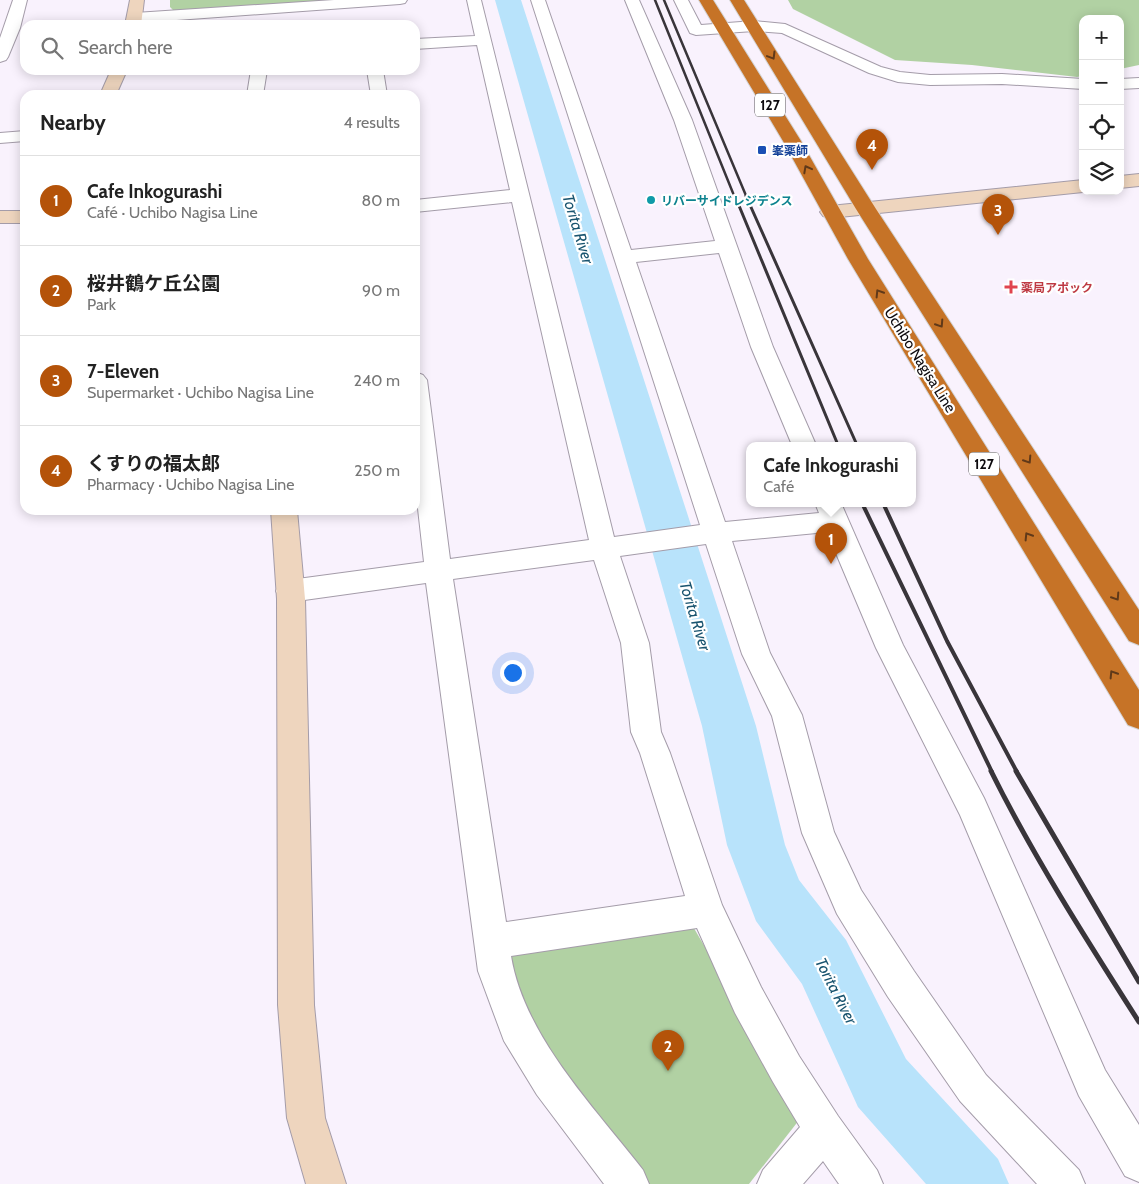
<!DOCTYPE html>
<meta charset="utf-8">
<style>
body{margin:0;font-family:Cabin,"Noto Sans JP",sans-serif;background:#f2f2f2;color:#222}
.controls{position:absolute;right:15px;top:15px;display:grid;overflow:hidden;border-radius:10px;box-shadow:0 2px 12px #0003}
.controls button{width:45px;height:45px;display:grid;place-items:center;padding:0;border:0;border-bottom:1px solid #e0e0e0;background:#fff;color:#222;font:25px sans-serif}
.you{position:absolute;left:512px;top:672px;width:18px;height:18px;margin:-12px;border:4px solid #fff;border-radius:50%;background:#1a73e8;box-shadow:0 0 0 8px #1a73e833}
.badge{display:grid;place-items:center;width:32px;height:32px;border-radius:50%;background:#b45309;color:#fff;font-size:16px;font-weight:700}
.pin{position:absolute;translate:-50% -41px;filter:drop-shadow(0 1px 2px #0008)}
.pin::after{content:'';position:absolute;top:26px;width:18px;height:15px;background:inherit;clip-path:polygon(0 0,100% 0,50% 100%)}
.popup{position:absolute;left:746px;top:442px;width:170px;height:65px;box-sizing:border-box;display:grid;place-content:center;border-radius:10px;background:#fff;filter:drop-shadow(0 1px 4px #0005);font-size:16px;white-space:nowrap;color:#767676}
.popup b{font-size:19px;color:#222}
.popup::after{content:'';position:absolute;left:50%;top:100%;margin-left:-10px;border:10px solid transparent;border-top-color:#fff}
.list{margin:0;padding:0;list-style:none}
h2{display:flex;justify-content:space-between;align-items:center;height:65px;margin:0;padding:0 20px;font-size:21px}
h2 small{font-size:16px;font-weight:400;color:#767676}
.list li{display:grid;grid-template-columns:32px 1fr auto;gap:15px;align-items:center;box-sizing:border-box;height:90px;padding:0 20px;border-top:1px solid #e0e0e0}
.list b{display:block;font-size:19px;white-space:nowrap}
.list p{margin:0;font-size:16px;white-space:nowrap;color:#767676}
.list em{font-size:16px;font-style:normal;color:#767676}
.icon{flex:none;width:28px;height:28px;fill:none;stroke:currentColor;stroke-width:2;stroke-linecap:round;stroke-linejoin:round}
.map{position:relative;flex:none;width:1139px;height:1184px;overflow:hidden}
.search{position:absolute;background:#fff;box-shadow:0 2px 12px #0003;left:20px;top:20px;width:400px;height:55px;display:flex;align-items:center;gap:12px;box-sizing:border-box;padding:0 18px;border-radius:15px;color:#767676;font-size:19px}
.panel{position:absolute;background:#fff;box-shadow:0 2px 12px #0003;left:20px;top:90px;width:400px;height:425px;border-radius:15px}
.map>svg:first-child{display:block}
.green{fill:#b1d1a3}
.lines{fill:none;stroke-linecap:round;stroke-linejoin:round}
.river{fill:#b8e3fb;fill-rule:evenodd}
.street-casing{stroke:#a49ca9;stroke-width:2}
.secondary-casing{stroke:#a49ca9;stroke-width:2}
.highway-casing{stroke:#d3d3d4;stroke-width:2}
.street{fill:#fff;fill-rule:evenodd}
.secondary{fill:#eed5be;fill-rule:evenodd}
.highway{fill:#c67327;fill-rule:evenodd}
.rail-far3{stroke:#39353a;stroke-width:2.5}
.rail-far2{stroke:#39353a;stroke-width:3}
.rail-far1{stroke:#39353a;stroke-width:4}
.rail{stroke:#39353a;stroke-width:5}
.oneway{stroke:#603919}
.transit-dot{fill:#1a4fb4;stroke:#fff;stroke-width:2}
.culture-dot{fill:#0f9aa8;stroke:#fff;stroke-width:2}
.health-dot{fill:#e0444e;stroke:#fff;stroke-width:2}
.labels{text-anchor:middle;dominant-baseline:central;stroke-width:4.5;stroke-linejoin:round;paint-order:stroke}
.far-transit-label{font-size:12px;font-weight:bold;fill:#164399;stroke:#fff;text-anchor:start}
.far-culture-label{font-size:12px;font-weight:bold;fill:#0d838f;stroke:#fff;text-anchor:start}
.far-health-label{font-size:12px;font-weight:bold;fill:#be3a42;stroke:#fff;text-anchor:start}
.shield{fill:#fff;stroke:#565456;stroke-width:1}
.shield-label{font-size:14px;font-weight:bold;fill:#0d0a0e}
.street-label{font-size:15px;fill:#0d0a0e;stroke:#fff}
.water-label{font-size:16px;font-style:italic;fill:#19546f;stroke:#fff}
</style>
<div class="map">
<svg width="1139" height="1184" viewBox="0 0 1139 1184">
<rect width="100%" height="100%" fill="#f9f2fd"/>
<!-- green -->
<g class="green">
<path d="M 170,0 L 351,0 L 174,11 L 170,7 Z"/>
<path d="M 788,0 L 1139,0 L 1139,65 L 1120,69 L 1120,19 L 1083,19 L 1083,76 L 1077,77 L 972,65 L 895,60 L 793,9 Z"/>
<path d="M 688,918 L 803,1115 L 749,1184 L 645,1184 L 526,1027 L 508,948 Z"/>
</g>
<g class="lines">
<!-- river -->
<path class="river" d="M 495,0 L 521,0 L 756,726 L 785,845 L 799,880 L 846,940 L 906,1059 L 998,1159 L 1009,1184 L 926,1184 L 858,1107 L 802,984 L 756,921 L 727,845 L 702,726 Z"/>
<!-- street casing -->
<g class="street-casing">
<g id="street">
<path d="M 13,0 L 27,0 L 20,28 L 8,57 L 6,60 L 0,62 L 0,38 Z"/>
<path d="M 334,0 L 407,0 L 405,3 L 400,4 L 135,23 L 130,21 L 127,18 L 130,15 L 135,13 Z"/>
<path d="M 467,0 L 481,0 L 614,537 L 700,525 L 531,0 L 545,0 L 631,250 L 715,241 L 674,120 L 625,0 L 639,0 L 692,120 L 773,347 L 816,445 L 792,445 L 751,347 L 719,253 L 636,262 L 725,522 L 819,513 L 815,503 L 841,503 L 903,645 L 984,798 L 1105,1070 L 1139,1125 L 1139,1182 L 1125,1176 L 1079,1096 L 960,815 L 876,648 L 827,532 L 732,541 L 770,653 L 802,715 L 834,832 L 861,890 L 914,971 L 986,1075 L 1079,1170 L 1085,1184 L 1037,1184 L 960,1101 L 888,997 L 837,914 L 802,833 L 772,716 L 742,654 L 706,544 L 620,556 L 649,643 L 661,732 L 670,753 L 722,905 L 761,987 L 799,1056 L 838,1116 L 877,1170 L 883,1184 L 839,1184 L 823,1161 L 803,1184 L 757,1184 L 763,1170 L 800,1127 L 773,1082 L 735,1013 L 697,928 L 511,956 C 524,1036 595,1108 643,1170 L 649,1184 L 604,1184 L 537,1095 L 504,1041 L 478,971 L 426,583 L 290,602 L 280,599 L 276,591 L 280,583 L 290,580 L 424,562 L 415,482 L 415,372 L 423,375 L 427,380 L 450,559 L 589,540 L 512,202 L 415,212 L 415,200 L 510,190 L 477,45 L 415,49 L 415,39 L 475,36 ZM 594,560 L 621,643 L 631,732 L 640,753 L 685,896 L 506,922 L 453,579 Z"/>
<path d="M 674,0 L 688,0 L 701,25 L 754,21 L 785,24 L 881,67 L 900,72 L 930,75 L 1002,74 L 1083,79 L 1083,89 L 1002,84 L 930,85 L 898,82 L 869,73 L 782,33 L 754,31 L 696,35 L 690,33 Z"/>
<path d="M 251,70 L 267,70 L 263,95 L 247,95 Z"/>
<path d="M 367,70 L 383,70 L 387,95 L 371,95 Z"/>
<path d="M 1139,78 L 1139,88 L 1120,89 L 1120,79 Z"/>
<path d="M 25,131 L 25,141 L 0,143 L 0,133 Z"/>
</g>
</g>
<!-- secondary casing -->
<g class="secondary-casing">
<g id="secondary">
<path d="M 130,0 L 144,0 L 141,25 L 125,25 Z"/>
<path d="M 111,70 L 127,70 L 116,95 L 100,95 Z"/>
<path d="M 1139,174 L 1139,186 L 1120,188 L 1120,176 Z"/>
<path d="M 1083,180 L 1083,191 L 1085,191 L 1083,192 L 830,218 L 823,216 L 820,212 L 823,208 L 830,206 Z"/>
<rect x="0" y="211" width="25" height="12"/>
<path d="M 271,510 L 297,510 L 305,599 L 314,1005 L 325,1118 L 346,1184 L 306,1184 L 287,1118 L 278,1005 L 277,599 Z"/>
</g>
</g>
<!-- highway casing -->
<g class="highway-casing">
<g id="highway">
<path d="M 699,0 L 713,0 L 801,141 L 868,259 L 1139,690 L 1139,729 L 1128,725 L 848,259 L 783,141 Z"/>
<path d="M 730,0 L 744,0 L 876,209 L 1139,610 L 1139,645 L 1129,641 L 856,209 Z"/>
</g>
</g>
<!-- street -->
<use href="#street" class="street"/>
<!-- secondary -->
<use href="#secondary" class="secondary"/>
<!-- highway -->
<use href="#highway" class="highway"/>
<!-- rail-far3 -->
<g class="rail-far3">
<path d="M 655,0 L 735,198"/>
<path d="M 664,0 L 747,198"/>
</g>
<!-- rail-far2 -->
<g class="rail-far2">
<path d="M 735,196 L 838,445"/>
<path d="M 746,196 L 857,445"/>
</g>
<!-- rail-far1 -->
<g class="rail-far1">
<path d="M 862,503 L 992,772"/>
<path d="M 883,503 L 947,641 L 1017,772"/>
</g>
<!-- rail -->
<g class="rail">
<path d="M 991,771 C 1033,856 1088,942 1139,1022"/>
<path d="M 1016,771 L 1139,982"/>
</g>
</g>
<!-- one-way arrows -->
<defs><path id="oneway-chevron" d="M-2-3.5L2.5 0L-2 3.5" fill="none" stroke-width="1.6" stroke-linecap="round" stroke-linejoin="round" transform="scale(1.25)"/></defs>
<g class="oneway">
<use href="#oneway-chevron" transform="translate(772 56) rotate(59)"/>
<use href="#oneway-chevron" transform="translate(807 169) rotate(-118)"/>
<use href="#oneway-chevron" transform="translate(879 293) rotate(-122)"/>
<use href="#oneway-chevron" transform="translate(940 324) rotate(57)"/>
<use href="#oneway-chevron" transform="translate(1028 460) rotate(57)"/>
<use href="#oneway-chevron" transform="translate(1028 536) rotate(-122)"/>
<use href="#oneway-chevron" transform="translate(1116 597) rotate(57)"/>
<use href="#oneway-chevron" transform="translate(1113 674) rotate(-122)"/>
</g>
<!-- markers -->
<rect class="transit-dot" x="757" y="145" width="10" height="10" rx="2.5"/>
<circle class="culture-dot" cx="651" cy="200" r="5"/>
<path class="health-dot" d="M1008.5 279.5h5v5h5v5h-5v5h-5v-5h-5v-5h5z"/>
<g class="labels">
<!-- far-transit labels -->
<g class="far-transit-label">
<text x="772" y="150">峯薬師</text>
</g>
<!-- far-culture labels -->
<g class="far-culture-label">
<text x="661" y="200">リバーサイドレジデンス</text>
</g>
<!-- far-health labels -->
<g class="far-health-label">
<text x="1021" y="287">薬局アポック</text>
</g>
<!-- shield labels -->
<g class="shield">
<rect x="755" y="93.5" width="30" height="23" rx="4"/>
<rect x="969" y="452.5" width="30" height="23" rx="4"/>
</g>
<g class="shield-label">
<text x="770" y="105">127</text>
<text x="984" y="464">127</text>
</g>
<!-- street labels -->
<g class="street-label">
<text transform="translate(920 360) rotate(58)">Uchibo Nagisa Line</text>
</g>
<!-- water labels -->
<g class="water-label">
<text transform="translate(578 229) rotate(73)">Torita River</text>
<text transform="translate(695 616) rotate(73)">Torita River</text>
<text transform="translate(836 991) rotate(63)">Torita River</text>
</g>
</g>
</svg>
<div class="controls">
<button>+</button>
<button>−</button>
<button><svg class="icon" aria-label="locate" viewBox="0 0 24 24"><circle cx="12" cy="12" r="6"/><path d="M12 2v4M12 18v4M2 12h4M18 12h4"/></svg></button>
<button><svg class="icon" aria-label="layers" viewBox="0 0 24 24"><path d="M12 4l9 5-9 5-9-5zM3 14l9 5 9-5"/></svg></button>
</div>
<div class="you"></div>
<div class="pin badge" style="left:831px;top:564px">1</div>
<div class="popup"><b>Cafe Inkogurashi</b>Café</div>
<div class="pin badge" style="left:668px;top:1071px">2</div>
<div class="pin badge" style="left:998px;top:235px">3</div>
<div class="pin badge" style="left:872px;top:170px">4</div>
<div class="search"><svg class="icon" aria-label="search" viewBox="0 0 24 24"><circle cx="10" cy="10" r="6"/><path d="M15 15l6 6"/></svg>Search here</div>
<section class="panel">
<h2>Nearby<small>4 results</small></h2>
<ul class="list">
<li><span class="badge">1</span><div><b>Cafe Inkogurashi</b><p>Café · Uchibo Nagisa Line</p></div><em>80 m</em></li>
<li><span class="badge">2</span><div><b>桜井鶴ケ丘公園</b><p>Park</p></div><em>90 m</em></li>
<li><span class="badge">3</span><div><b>7-Eleven</b><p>Supermarket · Uchibo Nagisa Line</p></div><em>240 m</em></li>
<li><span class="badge">4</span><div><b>くすりの福太郎</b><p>Pharmacy · Uchibo Nagisa Line</p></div><em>250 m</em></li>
</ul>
</section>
</div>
